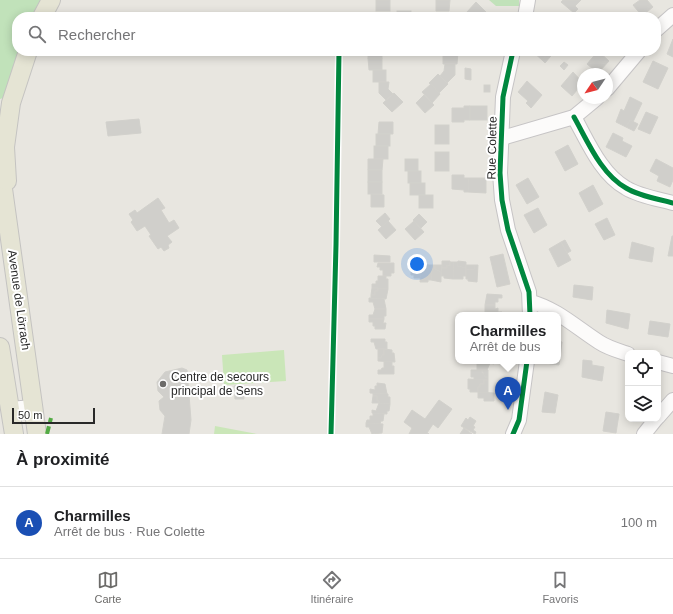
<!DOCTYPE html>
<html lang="fr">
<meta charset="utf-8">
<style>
body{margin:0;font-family:Arial,sans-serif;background:#f2f2f2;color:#202124}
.controls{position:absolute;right:12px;bottom:12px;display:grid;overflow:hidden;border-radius:8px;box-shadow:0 2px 10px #0003}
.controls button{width:36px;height:36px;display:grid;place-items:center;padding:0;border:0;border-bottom:1px solid #e0e0e0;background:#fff;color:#202124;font:20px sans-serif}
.compass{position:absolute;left:577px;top:68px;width:36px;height:36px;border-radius:50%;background:#fff;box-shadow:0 2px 10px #0003;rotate:235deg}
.scale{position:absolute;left:12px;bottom:10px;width:83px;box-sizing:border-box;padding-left:4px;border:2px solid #292929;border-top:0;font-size:11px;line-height:14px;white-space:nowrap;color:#292929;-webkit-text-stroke:3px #fff;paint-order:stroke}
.you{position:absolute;left:417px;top:264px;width:14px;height:14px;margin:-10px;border:3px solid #fff;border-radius:50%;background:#1a73e8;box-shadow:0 0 0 6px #1a73e833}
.badge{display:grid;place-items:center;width:26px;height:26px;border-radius:50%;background:#6c6b69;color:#fff;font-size:13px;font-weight:700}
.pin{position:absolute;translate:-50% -33px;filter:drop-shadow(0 1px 2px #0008)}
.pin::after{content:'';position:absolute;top:21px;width:14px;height:12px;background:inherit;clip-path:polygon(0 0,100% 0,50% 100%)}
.popup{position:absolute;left:455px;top:312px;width:106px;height:52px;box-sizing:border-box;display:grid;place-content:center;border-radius:8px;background:#fff;filter:drop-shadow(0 1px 3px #0005);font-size:13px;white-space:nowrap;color:#757577}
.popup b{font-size:15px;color:#202124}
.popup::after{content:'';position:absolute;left:50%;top:100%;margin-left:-8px;border:8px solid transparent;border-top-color:#fff}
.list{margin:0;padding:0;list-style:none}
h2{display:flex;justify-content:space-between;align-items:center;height:52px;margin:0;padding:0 16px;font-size:17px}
h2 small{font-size:13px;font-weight:400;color:#757577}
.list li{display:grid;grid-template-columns:26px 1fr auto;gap:12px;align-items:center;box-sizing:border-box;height:72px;padding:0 16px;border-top:1px solid #e0e0e0}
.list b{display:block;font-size:15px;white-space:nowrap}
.list p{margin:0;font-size:13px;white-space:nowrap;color:#757577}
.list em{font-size:13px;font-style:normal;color:#757577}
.icon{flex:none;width:22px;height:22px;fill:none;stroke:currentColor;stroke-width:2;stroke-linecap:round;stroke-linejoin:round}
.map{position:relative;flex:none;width:673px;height:434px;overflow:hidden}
.search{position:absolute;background:#fff;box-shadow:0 2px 10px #0003;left:12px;right:12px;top:12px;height:44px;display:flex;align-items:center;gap:10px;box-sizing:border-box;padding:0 14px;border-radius:16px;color:#757577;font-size:15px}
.sheet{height:124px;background:#fff}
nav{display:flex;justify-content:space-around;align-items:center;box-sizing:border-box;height:56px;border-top:1px solid #e0e0e0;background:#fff;font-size:11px;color:#757577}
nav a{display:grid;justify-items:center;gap:2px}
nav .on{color:#6c6b69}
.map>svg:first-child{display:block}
.green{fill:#c1e2ba}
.pitch{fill:#cae6b8}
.building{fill:#d0cfcb;stroke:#d2d1cc}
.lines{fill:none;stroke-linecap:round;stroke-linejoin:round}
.minor-casing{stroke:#c6c4c5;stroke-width:16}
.major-casing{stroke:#c4c3c1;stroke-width:20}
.minor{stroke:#fcfbfa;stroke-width:14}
.major{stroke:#e5e4d4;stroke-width:18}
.quiet{stroke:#53ab44;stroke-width:4;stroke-dasharray:8 4;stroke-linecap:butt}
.cycleway-casing{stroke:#fff;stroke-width:8}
.cycleway{stroke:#00873e;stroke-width:5}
.poi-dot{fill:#6c6b69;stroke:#fff;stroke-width:1.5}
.labels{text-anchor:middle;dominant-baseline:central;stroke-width:4;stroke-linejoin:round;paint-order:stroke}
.street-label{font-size:12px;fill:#292929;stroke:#fff}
.poi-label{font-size:12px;fill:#292929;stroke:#fff;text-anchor:start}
</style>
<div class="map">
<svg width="673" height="434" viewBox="0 0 673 434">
<rect width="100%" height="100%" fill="#e8e6e0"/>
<!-- green -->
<g class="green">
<path d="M 0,0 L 45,0 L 36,17 L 17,17 L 17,51 L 25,51 L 6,97 L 0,99 Z"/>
<path d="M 489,0 L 519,0 L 519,6 L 496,6 Z"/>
</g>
<!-- pitch -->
<g class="pitch">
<path d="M 284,350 L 286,381 L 224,385 L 222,355 Z"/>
<path d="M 215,426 L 257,434 L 214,434 Z"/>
</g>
<!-- building -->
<g class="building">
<rect x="376" y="0" width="14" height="11"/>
<path d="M 436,0 L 450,0 L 449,11 L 436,11 Z"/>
<path d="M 563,0 L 581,0 L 575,6 L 578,9 L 574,13 L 561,2 Z"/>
<path d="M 640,0 L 647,0 L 653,7 L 642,16 L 633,5 Z"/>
<path d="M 476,2 L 485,11 L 479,17 L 472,17 L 467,12 Z"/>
<rect x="397" y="11" width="14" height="6"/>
<path d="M 485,11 L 490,16 L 497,17 L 479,17 Z"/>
<path d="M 673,39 L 673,57 L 667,54 Z"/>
<rect x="368" y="51" width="14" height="7"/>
<path d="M 532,51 L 550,51 L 542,60 Z"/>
<path d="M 550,51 L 555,51 L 545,63 L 542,60 Z"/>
<path d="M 598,51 L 609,61 L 598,73 L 587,64 Z"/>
<path d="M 443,52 L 458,52 L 457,64 L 443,64 Z"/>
<path d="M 368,58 L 382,58 L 382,70 L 369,70 Z"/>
<path d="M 653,61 L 668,68 L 658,89 L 643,82 Z"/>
<path d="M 564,62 L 568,65 L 564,70 L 560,66 Z"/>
<path d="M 445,64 L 455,64 L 455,75 L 447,83 L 440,76 L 444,71 Z"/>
<path d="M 465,68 L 471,69 L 471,80 L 465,79 Z"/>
<rect x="373" y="70" width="13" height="12"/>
<path d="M 573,72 L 583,83 L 572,96 L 561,86 Z"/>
<path d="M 438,74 L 448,84 L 439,93 L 429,83 Z"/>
<path d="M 527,81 L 542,95 L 531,108 L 526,103 L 528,101 L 518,92 Z"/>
<path d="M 379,82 L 389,82 L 388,89 L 393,94 L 386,100 L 379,93 Z"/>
<path d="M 431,84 L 440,94 L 432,103 L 422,92 Z"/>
<rect x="484" y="85" width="6" height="7"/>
<path d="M 394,93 L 403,102 L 392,112 L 383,103 Z"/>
<path d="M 424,95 L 434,105 L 425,113 L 416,103 Z"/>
<path d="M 630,97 L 642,103 L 633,122 L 630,120 L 626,127 L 616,122 L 621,109 L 624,111 Z"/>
<path d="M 464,106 L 470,106 L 470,120 L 464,120 L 464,122 L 452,122 L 452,108 L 464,108 Z"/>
<rect x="470" y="106" width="17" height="14"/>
<path d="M 646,112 L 658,117 L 650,134 L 638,129 Z"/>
<path d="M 139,119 L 141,133 L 108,136 L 106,122 Z"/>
<path d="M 630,120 L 638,124 L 634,131 L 626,127 Z"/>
<path d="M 379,122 L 393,122 L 393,134 L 378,134 Z"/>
<rect x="435" y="125" width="14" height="19"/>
<path d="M 613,133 L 623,138 L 622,141 L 632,146 L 626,157 L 606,147 Z"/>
<rect x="376" y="134" width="14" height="12"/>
<path d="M 568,145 L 578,164 L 565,171 L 555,152 Z"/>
<rect x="374" y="146" width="14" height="13"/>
<rect x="435" y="152" width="14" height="19"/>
<path d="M 368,159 L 383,159 L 382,170 L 368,170 Z"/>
<rect x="405" y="159" width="13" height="12"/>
<path d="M 656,159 L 673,168 L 673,180 L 670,187 L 657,181 L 659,176 L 650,171 Z"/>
<rect x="368" y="170" width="14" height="12"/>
<rect x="408" y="171" width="13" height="12"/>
<path d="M 452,175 L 464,175 L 464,178 L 469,178 L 468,192 L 464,192 L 464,190 L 452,189 Z"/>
<path d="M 469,178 L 486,178 L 486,193 L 468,192 Z"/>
<path d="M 528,178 L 539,197 L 527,204 L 516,185 Z"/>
<rect x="368" y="182" width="14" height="12"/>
<rect x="410" y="183" width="15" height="12"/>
<path d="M 593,185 L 603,204 L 589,212 L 579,193 Z"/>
<path d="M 371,194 L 384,195 L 384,207 L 371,207 Z"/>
<rect x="419" y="195" width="14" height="13"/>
<path d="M 158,198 L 165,208 L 161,210 L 169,223 L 174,220 L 179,228 L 167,236 L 172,242 L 168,245 L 169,248 L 164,251 L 161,247 L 158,249 L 149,236 L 151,235 L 145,226 L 137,231 L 131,222 L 133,220 L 129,214 L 135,210 L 137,213 Z"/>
<path d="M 538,208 L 547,225 L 534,233 L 524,215 Z"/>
<path d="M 385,213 L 390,219 L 382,227 L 376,221 Z"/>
<path d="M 419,214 L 427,222 L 421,228 L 413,220 Z"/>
<path d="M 607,218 L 615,235 L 604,240 L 595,224 Z"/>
<path d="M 388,221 L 396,230 L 386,239 L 378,230 Z"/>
<path d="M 414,221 L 424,232 L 415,240 L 405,229 Z"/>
<path d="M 672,236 L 673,236 L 673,256 L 668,256 Z"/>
<path d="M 565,240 L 571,251 L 567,253 L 561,242 Z"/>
<path d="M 561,242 L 571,260 L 558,267 L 549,249 Z"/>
<path d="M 632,242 L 654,248 L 652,262 L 629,258 Z"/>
<path d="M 503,254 L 510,284 L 497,287 L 490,257 Z"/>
<path d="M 374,255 L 390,256 L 390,262 L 374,262 Z"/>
<path d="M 411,260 L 415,261 L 414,265 L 418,265 L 418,267 L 421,267 L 421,278 L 414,278 L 414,275 L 411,275 Z"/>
<path d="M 442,261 L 450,261 L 450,266 L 447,265 L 447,268 L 442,268 Z"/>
<path d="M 458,261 L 466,262 L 466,268 L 457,266 Z"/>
<path d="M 450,262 L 454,262 L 453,279 L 444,278 L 444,276 L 441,276 L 442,268 L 447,268 L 447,265 L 450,266 Z"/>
<path d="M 454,262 L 458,262 L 457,266 L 466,268 L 466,276 L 463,276 L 463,279 L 453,279 Z"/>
<path d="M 378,263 L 394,263 L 394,273 L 391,273 L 391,276 L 383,276 L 383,270 L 380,270 L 380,267 L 377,267 Z"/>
<path d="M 421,264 L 429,265 L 428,269 L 421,271 Z"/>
<path d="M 429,265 L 432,265 L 431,280 L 428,280 L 428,282 L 420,282 L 421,271 L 428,269 Z"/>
<path d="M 432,265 L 435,265 L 435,269 L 441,272 L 441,282 L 431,280 Z"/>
<path d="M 435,265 L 442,265 L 441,272 L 435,269 Z"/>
<path d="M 466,265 L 475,265 L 474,269 L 466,270 Z"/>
<path d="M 475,265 L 478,265 L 477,282 L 468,281 L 468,279 L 466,279 L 466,270 L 474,269 Z"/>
<path d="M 378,276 L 386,276 L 386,279 L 388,279 L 388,289 L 372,288 L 372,284 L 376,284 L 376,281 L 378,281 Z"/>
<path d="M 574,285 L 593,287 L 592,300 L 573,297 Z"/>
<path d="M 372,288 L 378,288 L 378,291 L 375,291 L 375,295 L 371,295 Z"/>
<path d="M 378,288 L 388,289 L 386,299 L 371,298 L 371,295 L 375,295 L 375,291 L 378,291 Z"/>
<path d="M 487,294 L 502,295 L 502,298 L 498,298 L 498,302 L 495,302 L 495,305 L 485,305 Z"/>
<path d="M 369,298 L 384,299 L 386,309 L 375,309 L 373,302 L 369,302 Z"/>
<path d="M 485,305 L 495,305 L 495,309 L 498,308 L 498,312 L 502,312 L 501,315 L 487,315 L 487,312 L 485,312 Z"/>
<path d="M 375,309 L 386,309 L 386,316 L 384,316 L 384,319 L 369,319 L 369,315 L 373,315 Z"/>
<path d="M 607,310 L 630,314 L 628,329 L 606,323 Z"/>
<path d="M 369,319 L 384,319 L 383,323 L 386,323 L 385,329 L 375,329 L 375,326 L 373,326 L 373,322 L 369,322 Z"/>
<path d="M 650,321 L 670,324 L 668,337 L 648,334 Z"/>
<path d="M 371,339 L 385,339 L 385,342 L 387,342 L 387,349 L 376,349 L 374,342 L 371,342 Z"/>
<path d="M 558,341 L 562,342 L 559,365 L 545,363 L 545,361 L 558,361 Z"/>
<path d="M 378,349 L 384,349 L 384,355 L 382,355 L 381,358 L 378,358 Z"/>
<path d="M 384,349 L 392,350 L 392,353 L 394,353 L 395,362 L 378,361 L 378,358 L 381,358 L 382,355 L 384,355 Z"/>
<path d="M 583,360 L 592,361 L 592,365 L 604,367 L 602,381 L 582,377 Z"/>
<path d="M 384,361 L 392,362 L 392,366 L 394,366 L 394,374 L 378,374 L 378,370 L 381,370 L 382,368 L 384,368 Z"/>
<path d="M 479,361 L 494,361 L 494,364 L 490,363 L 487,370 L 477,370 L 477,363 L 479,363 Z"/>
<path d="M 182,368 L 187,370 L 191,420 L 189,434 L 162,434 L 165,416 L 160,410 L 159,401 L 164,397 L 158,391 L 157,382 L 165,372 Z"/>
<path d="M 471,370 L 482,370 L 482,373 L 485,373 L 485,377 L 488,377 L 488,380 L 474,380 L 474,377 L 471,377 Z"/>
<path d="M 482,370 L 488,370 L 488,377 L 485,377 Z"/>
<path d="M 468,379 L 484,380 L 484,384 L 480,384 L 480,387 L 478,387 L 478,392 L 470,392 L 470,389 L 468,389 Z"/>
<path d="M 484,380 L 488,380 L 488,393 L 478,392 L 478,387 L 480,387 L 480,384 L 484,384 Z"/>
<path d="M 377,383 L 385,384 L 387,394 L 370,393 L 370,389 L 375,390 L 375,386 L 377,386 Z"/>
<path d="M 243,385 L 244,399 L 235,399 L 234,386 Z"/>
<path d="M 478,392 L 494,393 L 494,401 L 484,401 L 484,398 L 478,398 Z"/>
<path d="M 545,392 L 558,395 L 555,413 L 542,412 Z"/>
<path d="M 373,393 L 388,394 L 388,397 L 390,397 L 390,404 L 379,403 L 379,401 L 377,401 L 377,396 L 373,396 Z"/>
<path d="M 373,396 L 377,396 L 377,401 L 379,401 L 379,403 L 372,403 Z"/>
<path d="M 439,400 L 452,409 L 438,428 L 433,424 L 427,433 L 429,434 L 409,434 L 412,428 L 404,422 L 412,410 L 425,419 Z"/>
<path d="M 379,403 L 390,404 L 389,411 L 387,411 L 387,414 L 372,413 L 372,410 L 376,411 Z"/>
<path d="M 606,412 L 619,414 L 616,433 L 603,431 Z"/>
<path d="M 373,413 L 384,414 L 383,421 L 381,421 L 380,424 L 366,423 L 367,420 L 370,420 L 370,416 L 373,416 Z"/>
<path d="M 470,417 L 476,421 L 473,426 L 475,427 L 473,430 L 476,432 L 475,434 L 461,426 L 466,418 L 468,420 Z"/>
<path d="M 366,423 L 383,424 L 382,433 L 372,434 L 369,427 L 366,427 Z"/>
<path d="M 464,428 L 472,434 L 460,434 Z"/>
</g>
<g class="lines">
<!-- minor casing -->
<g class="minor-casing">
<g id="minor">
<path d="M 525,17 L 528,0"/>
<path d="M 656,30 L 673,15"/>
<path d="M 513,51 L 503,97 L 500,173 L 502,200 L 508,230 L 529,292 L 530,315"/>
<path d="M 607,89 L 639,51"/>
<path d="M 574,117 C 588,142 601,174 626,188 C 639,196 658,199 673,203"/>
<path d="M 502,138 L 574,117 L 597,98"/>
<path d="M 531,302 C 557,309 577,328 599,342 C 608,348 619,351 628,354"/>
<path d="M 658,362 L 673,366"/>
<path d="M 10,409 L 33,407"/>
<path d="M 658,417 L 673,400"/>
<path d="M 513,434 L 519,420 L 527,361"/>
<path d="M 644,434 L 656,419"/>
</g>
</g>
<!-- major casing -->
<g class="major-casing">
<g id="major">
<path d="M 42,17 L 51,0"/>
<path d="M 0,167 L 37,434"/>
<path d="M 7,181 L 5,147 L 11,103 L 28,51"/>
<path d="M 0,347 L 14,434"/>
</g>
</g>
<!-- minor -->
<use href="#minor" class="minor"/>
<!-- major -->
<use href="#major" class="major"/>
<!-- quiet -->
<path class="quiet" d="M 47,434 L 51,418"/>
<!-- cycleway casing -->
<g class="cycleway-casing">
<g id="cycleway">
<path d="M 513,51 L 503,97 L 500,173 L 502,200 L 508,230 L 529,292 L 530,315"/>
<path d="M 574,117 C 588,142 601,174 626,188 C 639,196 658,199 673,203"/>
<path d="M 331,434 L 336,245 L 339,51"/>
<path d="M 513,434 L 519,420 L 527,361"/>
</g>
</g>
<!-- cycleway -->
<use href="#cycleway" class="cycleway"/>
</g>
<!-- markers -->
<circle class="poi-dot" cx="163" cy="384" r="4"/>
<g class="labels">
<!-- street labels -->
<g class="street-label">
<text transform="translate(492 148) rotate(-89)">Rue Colette</text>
<text transform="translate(19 300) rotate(82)">Avenue de Lörrach</text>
</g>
<!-- poi labels -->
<g class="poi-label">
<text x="171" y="377">Centre de secours<tspan x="171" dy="14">principal de Sens</tspan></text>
</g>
</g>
</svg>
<div class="controls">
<button><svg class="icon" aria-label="locate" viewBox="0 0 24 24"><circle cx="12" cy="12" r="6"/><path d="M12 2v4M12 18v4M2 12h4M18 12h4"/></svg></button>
<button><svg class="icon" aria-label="layers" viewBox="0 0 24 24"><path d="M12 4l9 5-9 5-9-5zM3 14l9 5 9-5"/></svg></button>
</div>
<svg class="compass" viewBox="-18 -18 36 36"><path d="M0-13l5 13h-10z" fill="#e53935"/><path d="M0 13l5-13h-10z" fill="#757577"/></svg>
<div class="scale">50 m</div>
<div class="you"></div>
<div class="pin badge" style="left:508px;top:410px;background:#1a4fb4">A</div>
<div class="popup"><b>Charmilles</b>Arrêt de bus</div>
<div class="search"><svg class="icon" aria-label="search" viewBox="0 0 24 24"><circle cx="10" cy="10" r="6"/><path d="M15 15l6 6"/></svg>Rechercher</div>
</div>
<section class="sheet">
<h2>À proximité<small></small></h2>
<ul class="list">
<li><span class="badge" style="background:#1a4fb4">A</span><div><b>Charmilles</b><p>Arrêt de bus · Rue Colette</p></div><em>100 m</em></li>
</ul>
</section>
<nav>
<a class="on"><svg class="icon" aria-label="map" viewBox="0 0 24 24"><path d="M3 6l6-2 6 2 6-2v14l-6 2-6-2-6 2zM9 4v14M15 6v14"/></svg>Carte</a>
<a><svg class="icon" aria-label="directions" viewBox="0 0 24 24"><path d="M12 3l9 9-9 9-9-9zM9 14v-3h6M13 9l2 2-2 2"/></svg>Itinéraire</a>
<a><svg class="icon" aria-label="saved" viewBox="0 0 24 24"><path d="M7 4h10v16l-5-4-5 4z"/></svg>Favoris</a>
</nav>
